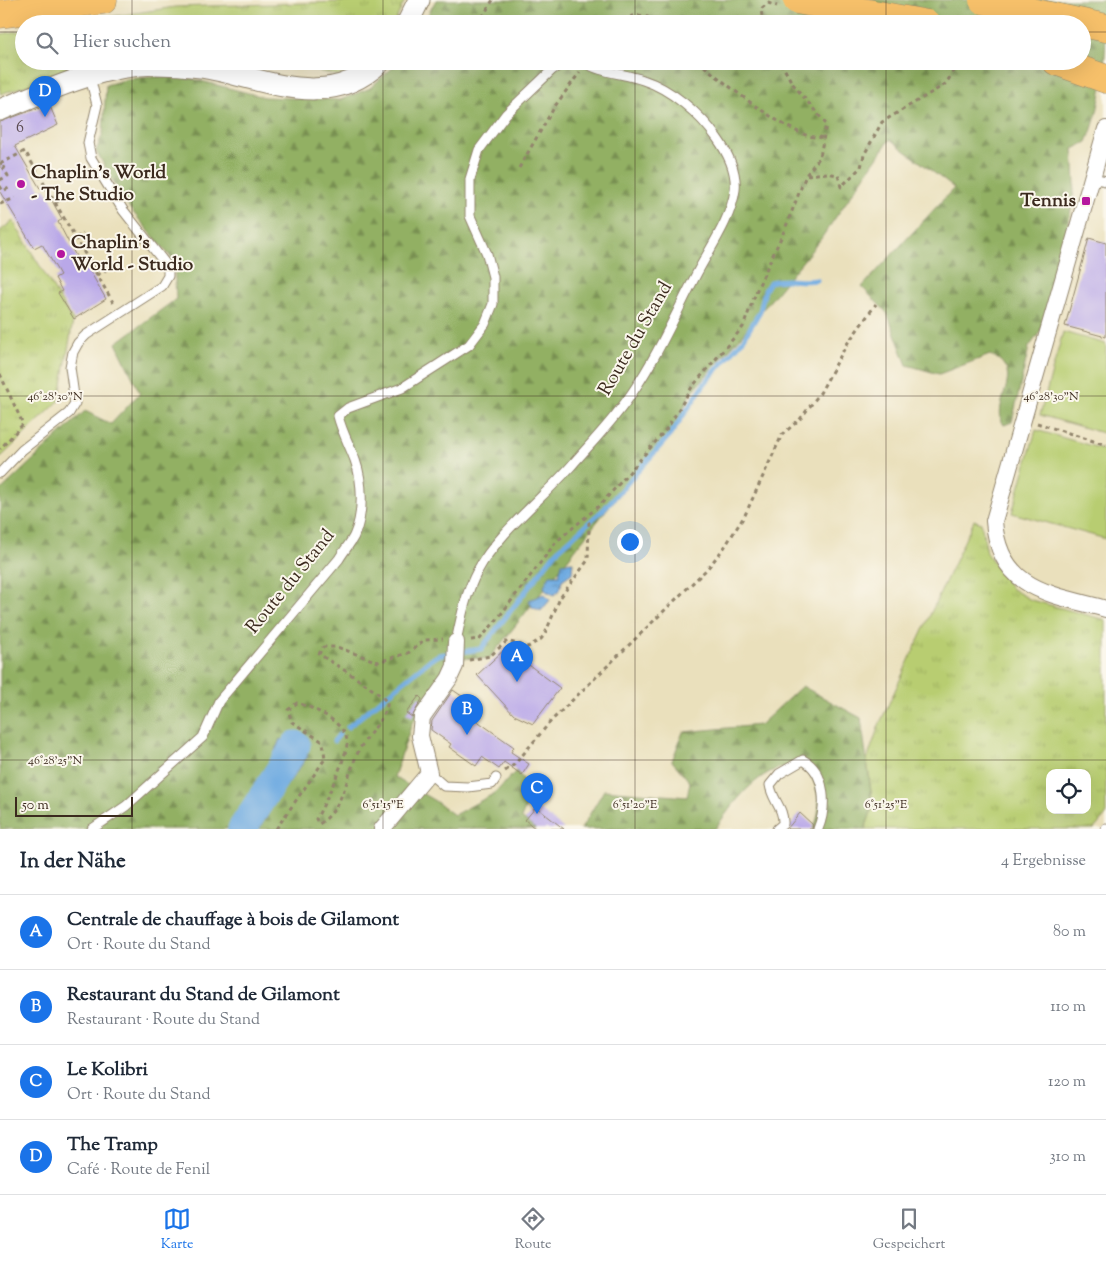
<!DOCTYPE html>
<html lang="de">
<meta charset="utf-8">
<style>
body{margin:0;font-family:"Sorts Mill Goudy",serif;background:#f6f6f7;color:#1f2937}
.controls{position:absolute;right:15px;bottom:15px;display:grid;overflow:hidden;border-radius:10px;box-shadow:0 5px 20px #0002}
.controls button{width:45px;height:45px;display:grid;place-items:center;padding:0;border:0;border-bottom:1px solid #e0e1e3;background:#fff;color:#1f2937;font:25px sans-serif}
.scale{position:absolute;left:15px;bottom:12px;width:118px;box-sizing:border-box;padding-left:5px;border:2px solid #3b2a1e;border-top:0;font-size:14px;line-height:18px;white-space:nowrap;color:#3b2a1e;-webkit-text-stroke:4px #fbf7ec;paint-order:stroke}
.you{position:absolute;left:629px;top:541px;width:18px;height:18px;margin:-12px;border:4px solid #fff;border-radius:50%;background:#1a73e8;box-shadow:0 0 0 8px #1a73e833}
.badge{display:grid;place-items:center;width:32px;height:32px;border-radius:50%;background:#1a73e8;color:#fff;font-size:16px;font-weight:700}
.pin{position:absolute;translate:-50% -41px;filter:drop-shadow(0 1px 2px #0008)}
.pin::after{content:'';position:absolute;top:26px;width:18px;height:15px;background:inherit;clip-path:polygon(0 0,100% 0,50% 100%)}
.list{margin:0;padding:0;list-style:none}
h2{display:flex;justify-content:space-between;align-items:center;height:65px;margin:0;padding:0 20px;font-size:21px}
h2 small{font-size:16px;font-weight:400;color:#747a83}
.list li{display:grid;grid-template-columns:32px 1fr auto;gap:15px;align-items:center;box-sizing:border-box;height:75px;padding:0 20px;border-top:1px solid #e0e1e3}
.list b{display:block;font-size:19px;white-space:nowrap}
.list p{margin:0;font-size:16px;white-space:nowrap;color:#747a83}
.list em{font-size:16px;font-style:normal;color:#747a83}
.icon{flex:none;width:28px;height:28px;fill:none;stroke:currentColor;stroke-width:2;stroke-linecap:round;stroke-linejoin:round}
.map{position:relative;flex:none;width:1106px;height:829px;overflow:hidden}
.search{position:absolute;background:#fff;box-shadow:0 5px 20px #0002;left:15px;right:15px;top:15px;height:55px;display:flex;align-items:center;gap:12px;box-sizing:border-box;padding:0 18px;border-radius:28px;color:#747a83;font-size:19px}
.sheet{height:365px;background:#fff}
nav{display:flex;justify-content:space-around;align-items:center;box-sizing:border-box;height:70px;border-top:1px solid #e0e1e3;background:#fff;font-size:14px;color:#747a83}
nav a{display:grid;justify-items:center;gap:2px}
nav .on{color:#1a73e8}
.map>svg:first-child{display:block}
.grass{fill:url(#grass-tufts);stroke:#7a7c48;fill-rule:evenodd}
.forest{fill:url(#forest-firs);stroke:#666d40}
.pitch{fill:#b8cd71;stroke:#7a7c48}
.water{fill:url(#water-ripples);stroke:#556a80}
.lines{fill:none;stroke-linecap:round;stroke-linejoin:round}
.stream{stroke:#6fabe1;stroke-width:5}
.river{stroke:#6fabe1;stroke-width:29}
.building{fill:#b9a8e8}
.service-casing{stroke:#92856d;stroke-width:11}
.minor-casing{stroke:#92856d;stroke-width:18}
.tertiary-casing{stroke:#92856d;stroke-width:23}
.motorway-casing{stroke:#92856d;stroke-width:29}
.path{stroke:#92856d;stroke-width:3;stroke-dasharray:4 4;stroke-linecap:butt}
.service{stroke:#fff;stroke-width:9}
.minor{stroke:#fff;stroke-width:16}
.tertiary{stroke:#fff;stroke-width:21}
.motorway{stroke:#f6c06b;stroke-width:28}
.motorway-bridge-casing{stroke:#92856d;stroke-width:29;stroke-linecap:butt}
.motorway-bridge{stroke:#f6c06b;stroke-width:28}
.ticks{fill:none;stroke:#3b2a1e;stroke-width:1;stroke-opacity:0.45}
.poi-dot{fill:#b5179e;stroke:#fbf7ec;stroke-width:2}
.labels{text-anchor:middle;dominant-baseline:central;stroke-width:4;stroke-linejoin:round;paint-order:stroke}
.number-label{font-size:16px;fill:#5a4a50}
.poi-label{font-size:19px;font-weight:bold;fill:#3b2a1e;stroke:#fbf7ec;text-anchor:start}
.street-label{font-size:19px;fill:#3b2a1e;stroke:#fbf7ec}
.ticks-label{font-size:12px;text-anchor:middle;fill:#3b2a1e;stroke:#fbf7ec;stroke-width:4;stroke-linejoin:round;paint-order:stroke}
</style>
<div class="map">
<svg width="1106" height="829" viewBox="0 0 1106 829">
<defs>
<pattern id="grass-tufts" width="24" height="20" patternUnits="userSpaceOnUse" patternTransform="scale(1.25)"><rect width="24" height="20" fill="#b8cd71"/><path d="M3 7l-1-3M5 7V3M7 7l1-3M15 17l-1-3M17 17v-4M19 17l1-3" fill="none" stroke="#9fb061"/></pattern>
<pattern id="forest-firs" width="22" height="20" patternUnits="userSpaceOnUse" patternTransform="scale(1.25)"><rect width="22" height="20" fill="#92b063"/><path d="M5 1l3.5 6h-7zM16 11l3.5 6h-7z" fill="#788f51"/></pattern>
<pattern id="water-ripples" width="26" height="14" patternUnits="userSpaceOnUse" patternTransform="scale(1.25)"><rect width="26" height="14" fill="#6fabe1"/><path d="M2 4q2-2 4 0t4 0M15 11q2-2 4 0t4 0" fill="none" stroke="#5c8bb6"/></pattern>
</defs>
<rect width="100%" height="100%" fill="#fbf7ec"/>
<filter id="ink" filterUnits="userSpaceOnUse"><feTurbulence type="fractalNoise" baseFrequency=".02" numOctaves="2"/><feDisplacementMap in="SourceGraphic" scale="10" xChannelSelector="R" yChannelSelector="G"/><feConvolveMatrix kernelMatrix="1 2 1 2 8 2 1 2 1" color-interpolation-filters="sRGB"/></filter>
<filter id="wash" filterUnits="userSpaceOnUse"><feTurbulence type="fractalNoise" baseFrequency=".0096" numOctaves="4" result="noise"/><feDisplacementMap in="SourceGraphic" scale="20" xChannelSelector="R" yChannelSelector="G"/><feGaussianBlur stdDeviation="1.12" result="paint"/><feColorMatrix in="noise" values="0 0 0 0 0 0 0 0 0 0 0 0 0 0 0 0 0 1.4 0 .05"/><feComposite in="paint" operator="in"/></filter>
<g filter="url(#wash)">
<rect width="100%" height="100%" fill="#eae0bc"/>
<!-- grass -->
<g class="grass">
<path d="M 405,0 L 394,24 L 64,24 L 175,7 Z"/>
<path d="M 24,30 L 24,61 L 105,61 L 0,94 L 0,34 Z"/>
<path d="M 276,61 L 369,61 L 339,76 Z"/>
<path d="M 13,221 L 73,321 L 59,401 L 0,458 L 0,231 Z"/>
<path d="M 974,520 L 981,523 L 987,553 L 1012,589 L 1031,600 L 1106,620 L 1106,815 L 1094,829 L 865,829 L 873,806 L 867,760 L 879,725 ZM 1050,773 L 1087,773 L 1087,810 L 1050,810 Z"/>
</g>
<!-- forest -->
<g class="forest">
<path d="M 436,0 L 1106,0 C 1106,48 1106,97 1087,142 L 1073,149 L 1075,184 L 1065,247 L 1040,332 L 1029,347 L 1012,422 L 1004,425 C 991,406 1018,381 1003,364 C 1001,360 994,357 990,355 L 939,374 L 907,365 L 887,313 L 862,287 L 954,188 L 890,139 L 820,240 L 737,341 L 690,394 L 674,430 L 604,513 L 489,659 L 463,658 L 412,723 L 394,777 L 435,801 L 454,815 L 495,793 L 516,771 L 533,790 L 521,818 L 536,829 L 259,829 L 279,796 L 280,739 L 269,767 L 229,829 L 0,829 L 0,491 L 85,411 L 111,424 L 140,393 L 116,343 L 176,299 L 174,261 L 127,205 L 96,151 L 103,133 L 106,85 L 128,79 L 177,75 L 264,97 L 340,100 L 370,88 L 400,61 L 1082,61 L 1082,24 L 423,24 Z"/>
<path d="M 802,686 L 861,718 L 873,806 L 865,829 L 813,829 C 820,816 820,801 816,788 C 813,776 806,766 793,766 C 759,766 733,804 715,829 L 581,829 L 604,790 L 687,797 L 690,782 L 672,761 L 683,732 L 760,725 Z"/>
</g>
<!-- pitch -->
<g class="pitch">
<path d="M 1063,332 L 1106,344 L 1106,434 L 1040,415 Z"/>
<path d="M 1036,430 L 1106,450 L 1106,539 L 1012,513 Z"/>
</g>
<!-- water -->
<g class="water">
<path d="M 573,562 L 572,573 L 562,580 L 560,590 L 554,595 L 546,591 L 544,586 L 550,575 L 559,575 L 562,563 Z"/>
<path d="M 544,594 L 550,600 L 541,611 L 532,607 L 529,600 Z"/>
<path d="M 280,739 L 308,756 L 279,796 L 259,829 L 229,829 L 269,767 Z"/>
</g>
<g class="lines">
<!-- stream -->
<g class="stream">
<path d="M 348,727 L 430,660 L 439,655 L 481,649 L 556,552 L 604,509 L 670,435 L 705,383 L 743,340 L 760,311 L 765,290 L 770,282 C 788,277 801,283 817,280"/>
<path d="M 334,741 L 339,735"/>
</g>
<!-- river -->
<path class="river" d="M 242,829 L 296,745"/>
</g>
<g id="blocks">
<!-- building -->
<g class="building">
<path d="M 49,104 L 58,125 L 15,146 L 41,190 L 45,188 L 62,219 L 58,222 L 79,262 L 83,259 L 106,299 L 74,319 L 58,293 L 62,291 L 55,278 L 60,275 L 42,244 L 34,248 L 0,192 L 0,122 Z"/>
<path d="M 1089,238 L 1106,243 L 1106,337 L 1065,326 Z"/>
<path d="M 506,648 L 560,688 L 533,724 L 514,715 L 477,675 Z"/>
<path d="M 453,690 L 466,699 L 459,708 L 514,747 L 511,752 L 529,764 L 522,775 L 504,762 L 499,769 L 482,757 L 476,766 L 449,747 L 451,744 L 431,730 L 432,721 Z"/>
<path d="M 419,696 L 422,699 L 412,717 L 406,713 Z"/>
<path d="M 536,807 L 564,829 L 536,829 L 525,820 Z"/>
<path d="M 800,813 L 813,825 L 812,829 L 787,829 Z"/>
</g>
</g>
</g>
<g filter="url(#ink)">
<use href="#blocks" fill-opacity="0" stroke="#92856d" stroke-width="1"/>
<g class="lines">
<!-- service casing -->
<g class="service-casing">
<g id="service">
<path d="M 1092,178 L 1106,181"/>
<path d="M 0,473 L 22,450 L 69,413 L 75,403 L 70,367 L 73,352 L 78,343 L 86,335 L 162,286 L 168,276 L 168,267 L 123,210 L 91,158 L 88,143 L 97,105 L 90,77"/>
<path d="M 456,642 C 461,617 466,592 478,570 C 497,534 544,497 572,465 C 592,442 615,419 632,393 C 658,355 676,313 697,273 C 710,248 731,219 735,190 C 737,172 727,152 717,138 C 700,114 671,89 643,80 C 623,73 600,73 582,61"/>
<path d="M 429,773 L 444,786 L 468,787 L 492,784 L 496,778"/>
<path d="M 92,829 L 126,806 L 203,737 L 219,701 L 339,559 C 343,552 350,544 354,536 C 364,514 363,482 355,460 C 349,444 342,432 338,416 L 348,408 L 402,388 L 469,345 L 485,324 L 493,304 L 493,277 L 487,254 L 470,216 L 470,179 L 479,150 L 506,114 L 552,70 L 565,61"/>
<path d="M 777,829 L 783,824 C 784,808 772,800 770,785 L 779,774 L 803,760 C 826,772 827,807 818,829"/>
<path d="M 1106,829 L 1106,828"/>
</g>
</g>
<!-- minor casing -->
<g class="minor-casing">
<g id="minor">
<path d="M 1106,129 L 994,521 C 999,590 1051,594 1106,609"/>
<path d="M 382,829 L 429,773 L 420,736 L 422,717 L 449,679 L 455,666 L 456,642"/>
</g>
</g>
<!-- tertiary casing -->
<g class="tertiary-casing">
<g id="tertiary">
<path d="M 407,24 L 419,0"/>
<path d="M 0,110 C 49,90 102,65 156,64 C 171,64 186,65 201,67 C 263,77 327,114 381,61"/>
</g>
</g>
<!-- motorway casing -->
<g class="motorway-casing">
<g id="motorway">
<path d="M 0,14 L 103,0"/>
<path d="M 1045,15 L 1106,28"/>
<path d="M 1056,61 L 1106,79"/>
</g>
</g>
<!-- path -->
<g class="path">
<path d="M 478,24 L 493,0"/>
<path d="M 616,24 C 631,14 644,11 658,24"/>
<path d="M 763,24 L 761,9 L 768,3 L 777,6"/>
<path d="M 698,61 C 721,80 796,143 822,137"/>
<path d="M 840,61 L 853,61"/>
<path d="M 0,164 L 25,151 L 114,304"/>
<path d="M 519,168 L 555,106 L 580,72"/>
<path d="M 807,175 L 827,173 L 838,175 L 841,187 L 861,167 L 864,155 L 882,122 L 944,85 C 952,77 951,71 961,61"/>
<path d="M 0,180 L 8,176 L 1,163"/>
<path d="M 0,186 L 3,191 L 9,188"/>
<path d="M 55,203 L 62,199"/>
<path d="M 0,204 L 15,198"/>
<path d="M 76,238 L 83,233"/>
<path d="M 97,275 L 106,270"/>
<path d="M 0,374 L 23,424 L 0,449"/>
<path d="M 1037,423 L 1106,445"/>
<path d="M 471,640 L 480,639 L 495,622 L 557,541 L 600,505 L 627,475 L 668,427 L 692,387 L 743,327 L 758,287 L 785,229 L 806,175 L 820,157 L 826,124 L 792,83 L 780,61"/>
<path d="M 469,660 L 490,656 L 507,641 L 528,647 L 541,639 L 545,634 L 560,598 L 588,560 L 589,523 L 585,518"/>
<path d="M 505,771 L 515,764 L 551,721 L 707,569 L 724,548 L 745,515 L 782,435 L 801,418 L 820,393 L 847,344 L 876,304"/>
<path d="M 276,829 L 325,759 L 323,742 L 292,722 L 288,710 L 297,703 C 313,707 349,724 347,744 C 346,759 324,805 316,819 L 319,824 C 346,807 347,769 362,745 C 368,735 389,713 387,703 C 384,694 331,662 319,654 L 323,647 L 337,647 L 378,662 L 408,653 L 424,640 L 443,639"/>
</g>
<!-- service -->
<use href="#service" class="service"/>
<!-- minor -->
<use href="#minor" class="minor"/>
<!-- tertiary -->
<use href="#tertiary" class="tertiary"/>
<!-- motorway -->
<use href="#motorway" class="motorway"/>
<!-- motorway-bridge casing -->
<g class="motorway-bridge-casing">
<g id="motorway-bridge">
<path d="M 797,0 L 927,24"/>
<path d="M 983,0 L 1045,15"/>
</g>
</g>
<!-- motorway-bridge -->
<use href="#motorway-bridge" class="motorway-bridge"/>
</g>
</g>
<!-- ticks -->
<path class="ticks" d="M 132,0 L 132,24M 383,0 L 383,24M 635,0 L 635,24M 886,0 L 886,24M 0,32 L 24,32M 1082,32 L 1106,32M 132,61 L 132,829M 383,61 L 383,829M 635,61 L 635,829M 886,61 L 886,829M 0,396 L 1106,396M 0,760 L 1106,760"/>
<!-- markers -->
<g class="poi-dot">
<circle cx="21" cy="184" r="5"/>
<rect x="1081" y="196" width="10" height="10" rx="2.5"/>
<circle cx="61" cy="254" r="5"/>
</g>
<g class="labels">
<!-- number labels -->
<g class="number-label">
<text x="20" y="128">6</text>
</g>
<!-- poi labels -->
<g class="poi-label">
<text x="31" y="173">Chaplin's World<tspan x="31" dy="22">- The Studio</tspan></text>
<text x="1076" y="201" text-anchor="end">Tennis</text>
<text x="71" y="243">Chaplin's<tspan x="71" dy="22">World - Studio</tspan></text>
</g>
<!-- street labels -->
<g class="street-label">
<text transform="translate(636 339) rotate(-60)">Route du Stand</text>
<text transform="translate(291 582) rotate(-51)">Route du Stand</text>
</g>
</g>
<g class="ticks-label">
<text x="55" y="400">46°28'30"N</text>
<text x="1051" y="400">46°28'30"N</text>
<text x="55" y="764">46°28'25"N</text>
<text x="383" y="808">6°51'15"E</text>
<text x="635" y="808">6°51'20"E</text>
<text x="886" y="808">6°51'25"E</text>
</g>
</svg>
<div class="controls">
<button><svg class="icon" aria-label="locate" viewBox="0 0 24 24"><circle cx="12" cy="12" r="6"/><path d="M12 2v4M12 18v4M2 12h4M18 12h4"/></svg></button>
</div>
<div class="scale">50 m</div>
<div class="you"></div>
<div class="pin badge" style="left:517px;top:682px">A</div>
<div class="pin badge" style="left:467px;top:735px">B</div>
<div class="pin badge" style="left:537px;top:814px">C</div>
<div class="pin badge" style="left:45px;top:117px">D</div>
<div class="search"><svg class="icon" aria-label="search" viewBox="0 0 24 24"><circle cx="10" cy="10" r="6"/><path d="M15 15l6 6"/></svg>Hier suchen</div>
</div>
<section class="sheet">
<h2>In der Nähe<small>4 Ergebnisse</small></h2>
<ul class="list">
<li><span class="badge">A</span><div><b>Centrale de chauffage à bois de Gilamont</b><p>Ort · Route du Stand</p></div><em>80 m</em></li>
<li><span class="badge">B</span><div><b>Restaurant du Stand de Gilamont</b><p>Restaurant · Route du Stand</p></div><em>110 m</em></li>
<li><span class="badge">C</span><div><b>Le Kolibri</b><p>Ort · Route du Stand</p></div><em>120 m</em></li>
<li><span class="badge">D</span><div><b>The Tramp</b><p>Café · Route de Fenil</p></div><em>310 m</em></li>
</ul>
</section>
<nav>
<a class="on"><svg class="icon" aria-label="map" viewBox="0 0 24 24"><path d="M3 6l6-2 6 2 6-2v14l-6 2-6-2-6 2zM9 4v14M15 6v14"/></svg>Karte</a>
<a><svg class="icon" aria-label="directions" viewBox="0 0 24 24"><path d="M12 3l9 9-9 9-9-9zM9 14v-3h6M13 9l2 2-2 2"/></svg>Route</a>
<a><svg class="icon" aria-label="saved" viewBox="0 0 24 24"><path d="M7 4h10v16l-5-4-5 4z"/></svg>Gespeichert</a>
</nav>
